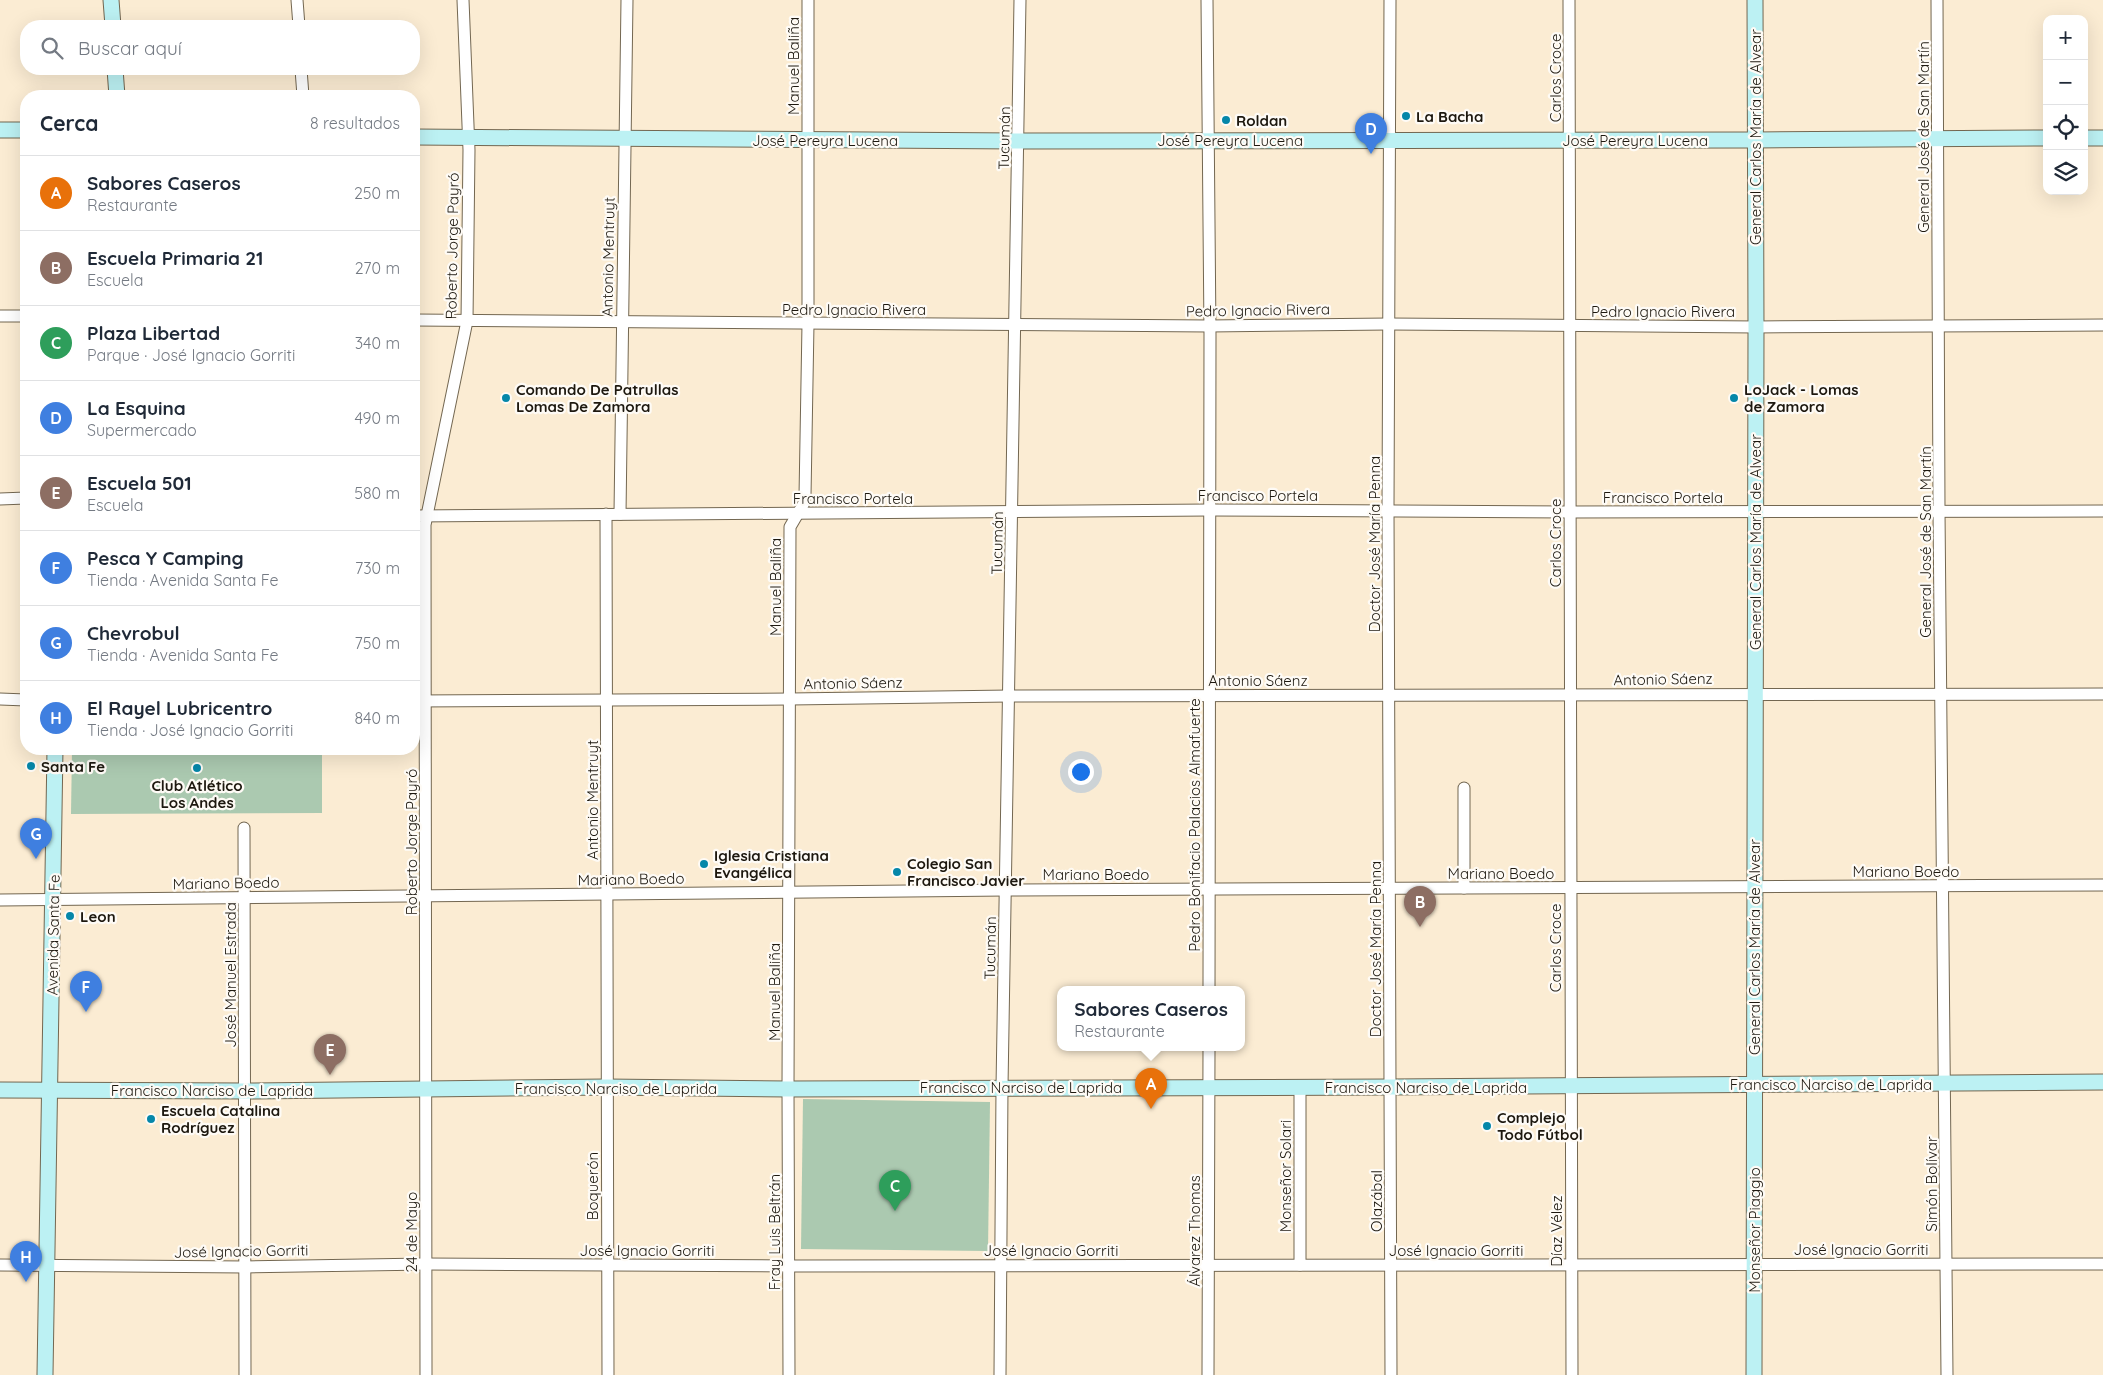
<!DOCTYPE html>
<html lang="es">
<meta charset="utf-8">
<style>
body{margin:0;font-family:Quicksand,sans-serif;background:#f6f6f7;color:#1f2937}
.controls{position:absolute;right:15px;top:15px;display:grid;overflow:hidden;border-radius:10px;box-shadow:0 5px 20px #0002}
.controls button{width:45px;height:45px;display:grid;place-items:center;padding:0;border:0;border-bottom:1px solid #e0e1e3;background:#fff;color:#1f2937;font:25px sans-serif}
.you{position:absolute;left:1080px;top:771px;width:18px;height:18px;margin:-12px;border:4px solid #fff;border-radius:50%;background:#1a73e8;box-shadow:0 0 0 8px #1a73e833}
.badge{display:grid;place-items:center;width:32px;height:32px;border-radius:50%;background:#ea580c;color:#fff;font-size:16px;font-weight:700}
.pin{position:absolute;translate:-50% -41px;filter:drop-shadow(0 1px 2px #0008)}
.pin::after{content:'';position:absolute;top:26px;width:18px;height:15px;background:inherit;clip-path:polygon(0 0,100% 0,50% 100%)}
.popup{position:absolute;left:1057px;top:986px;width:188px;height:65px;box-sizing:border-box;display:grid;place-content:center;border-radius:10px;background:#fff;filter:drop-shadow(0 1px 4px #0005);font-size:16px;white-space:nowrap;color:#747a83}
.popup b{font-size:19px;color:#1f2937}
.popup::after{content:'';position:absolute;left:50%;top:100%;margin-left:-10px;border:10px solid transparent;border-top-color:#fff}
.list{margin:0;padding:0;list-style:none}
h2{display:flex;justify-content:space-between;align-items:center;height:65px;margin:0;padding:0 20px;font-size:21px}
h2 small{font-size:16px;font-weight:400;color:#747a83}
.list li{display:grid;grid-template-columns:32px 1fr auto;gap:15px;align-items:center;box-sizing:border-box;height:75px;padding:0 20px;border-top:1px solid #e0e1e3}
.list b{display:block;font-size:19px;white-space:nowrap}
.list p{margin:0;font-size:16px;white-space:nowrap;color:#747a83}
.list em{font-size:16px;font-style:normal;color:#747a83}
.icon{flex:none;width:28px;height:28px;fill:none;stroke:currentColor;stroke-width:2;stroke-linecap:round;stroke-linejoin:round}
.map{position:relative;flex:none;width:2103px;height:1375px;overflow:hidden}
.search{position:absolute;background:#fff;box-shadow:0 5px 20px #0002;left:20px;top:20px;width:400px;height:55px;display:flex;align-items:center;gap:12px;box-sizing:border-box;padding:0 18px;border-radius:20px;color:#747a83;font-size:19px}
.panel{position:absolute;background:#fff;box-shadow:0 5px 20px #0002;left:20px;top:90px;width:400px;height:665px;border-radius:20px}
.map>svg:first-child{display:block}
.green{fill:#abc9b0}
.lines{fill:none;stroke-linecap:round;stroke-linejoin:round}
.street-casing{stroke:#736751;stroke-width:13}
.secondary-casing{stroke:#736751;stroke-width:17}
.street{stroke:#fff;stroke-width:11}
.secondary{stroke:#bcf1f3;stroke-width:15}
.poi-dot{fill:#0587a9;stroke:#fefbf6;stroke-width:2}
.labels{text-anchor:middle;dominant-baseline:central;stroke-width:4.5;stroke-linejoin:round;paint-order:stroke}
.street-label{font-size:15px;fill:#1d180f;stroke:#fefbf6}
.poi-label{font-size:15px;font-weight:bold;fill:#1d180f;stroke:#fefbf6;text-anchor:start}
</style>
<div class="map">
<svg width="2103" height="1375" viewBox="0 0 2103 1375">
<rect width="100%" height="100%" fill="#fbecd3"/>
<!-- green -->
<g class="green">
<path d="M 72,749 L 322,749 L 322,813 L 71,814 Z"/>
<path d="M 803,1099 L 990,1102 L 988,1251 L 801,1249 Z"/>
</g>
<g class="lines">
<!-- street casing -->
<g class="street-casing">
<g id="street">
<path d="M 297,0 L 299,26"/>
<path d="M 1207,0 L 1210,334 L 1209,990"/>
<path d="M 1390,0 L 1388,510 L 1391,1375"/>
<path d="M 1569,0 L 1572,1375"/>
<path d="M 1937,0 L 1939,511 L 1947,1375"/>
<path d="M 301,69 L 303,96"/>
<path d="M 0,316 L 26,316"/>
<path d="M 414,320 L 1209,326 L 1389,324 L 1756,327 L 2103,325"/>
<path d="M 0,499 L 26,498"/>
<path d="M 606,514 L 608,1375"/>
<path d="M 620,514 L 627,0"/>
<path d="M 414,516 L 1210,510 L 1569,512 L 2103,511"/>
<path d="M 0,699 L 26,700"/>
<path d="M 414,701 L 790,699 L 1010,696 L 2103,694"/>
<path d="M 1464,788 L 1464,888"/>
<path d="M 244,828 L 245,1375"/>
<path d="M 0,900 L 1006,890 L 2103,885"/>
<path d="M 0,1265 L 245,1267 L 426,1264 L 789,1266 L 2103,1264"/>
<path d="M 1300,1265 L 1300,1087"/>
<path d="M 426,1375 L 425,525 L 467,321 L 469,150 L 463,0"/>
<path d="M 789,1375 L 788,1089 L 790,527 L 804,503 L 805,496 L 808,324 L 808,0"/>
<path d="M 1000,1375 L 1002,1087 L 1020,0"/>
<path d="M 1208,1375 L 1209,1048"/>
</g>
</g>
<!-- secondary casing -->
<g class="secondary-casing">
<g id="secondary">
<path d="M 111,0 L 113,26"/>
<path d="M 115,69 L 117,96"/>
<path d="M 0,130 L 26,130"/>
<path d="M 414,137 L 1019,141 L 1755,140 L 2047,138"/>
<path d="M 2084,138 L 2103,138"/>
<path d="M 0,1090 L 246,1091 L 606,1087 L 788,1089 L 1391,1087 L 2103,1082"/>
<path d="M 45,1375 L 55,749"/>
<path d="M 1754,1375 L 1756,327 L 1755,0"/>
</g>
</g>
<!-- street -->
<use href="#street" class="street"/>
<!-- secondary -->
<use href="#secondary" class="secondary"/>
</g>
<!-- markers -->
<g class="poi-dot">
<circle cx="1406" cy="116" r="5"/>
<circle cx="1226" cy="120" r="5"/>
<circle cx="506" cy="398" r="5"/>
<circle cx="1734" cy="398" r="5"/>
<circle cx="31" cy="766" r="5"/>
<circle cx="197" cy="768" r="5"/>
<circle cx="704" cy="864" r="5"/>
<circle cx="897" cy="872" r="5"/>
<circle cx="70" cy="916" r="5"/>
<circle cx="151" cy="1119" r="5"/>
<circle cx="1487" cy="1126" r="5"/>
</g>
<g class="labels">
<!-- street labels -->
<g class="street-label">
<text transform="translate(793 66) rotate(-90)">Manuel Baliña</text>
<text transform="translate(1555 78) rotate(-90)">Carlos Croce</text>
<text transform="translate(1755 137) rotate(-90)">General Carlos María de Alvear</text>
<text transform="translate(1923 137) rotate(-90)">General José de San Martín</text>
<text transform="translate(1004 138) rotate(-89)">Tucumán</text>
<text x="825" y="140">José Pereyra Lucena</text>
<text x="1230" y="140">José Pereyra Lucena</text>
<text x="1635" y="140">José Pereyra Lucena</text>
<text transform="translate(452 246) rotate(-89)">Roberto Jorge Payró</text>
<text transform="translate(608 257) rotate(-89)">Antonio Mentruyt</text>
<text x="854" y="309">Pedro Ignacio Rivera</text>
<text transform="translate(1258 310) rotate(-1)">Pedro Ignacio Rivera</text>
<text x="1663" y="311">Pedro Ignacio Rivera</text>
<text x="1258" y="495">Francisco Portela</text>
<text x="1663" y="497">Francisco Portela</text>
<text x="853" y="498">Francisco Portela</text>
<text transform="translate(1755 542) rotate(-90)">General Carlos María de Alvear</text>
<text transform="translate(1925 542) rotate(-90)">General José de San Martín</text>
<text transform="translate(997 543) rotate(-89)">Tucumán</text>
<text transform="translate(1555 543) rotate(-90)">Carlos Croce</text>
<text transform="translate(1374 544) rotate(-90)">Doctor José María Penna</text>
<text transform="translate(775 587) rotate(-90)">Manuel Baliña</text>
<text transform="translate(1663 679) rotate(-1)">Antonio Sáenz</text>
<text x="1258" y="680">Antonio Sáenz</text>
<text transform="translate(853 683) rotate(-1)">Antonio Sáenz</text>
<text transform="translate(592 800) rotate(-90)">Antonio Mentruyt</text>
<text transform="translate(1194 825) rotate(-90)">Pedro Bonifacio Palacios Almafuerte</text>
<text transform="translate(411 842) rotate(-90)">Roberto Jorge Payró</text>
<text x="1906" y="871">Mariano Boedo</text>
<text x="1501" y="873">Mariano Boedo</text>
<text x="1096" y="874">Mariano Boedo</text>
<text transform="translate(631 879) rotate(-1)">Mariano Boedo</text>
<text transform="translate(226 883) rotate(-1)">Mariano Boedo</text>
<text transform="translate(53 935) rotate(-89)">Avenida Santa Fe</text>
<text transform="translate(1754 947) rotate(-90)">General Carlos María de Alvear</text>
<text transform="translate(990 948) rotate(-89)">Tucumán</text>
<text transform="translate(1555 948) rotate(-90)">Carlos Croce</text>
<text transform="translate(1375 949) rotate(-90)">Doctor José María Penna</text>
<text transform="translate(230 975) rotate(-90)">José Manuel Estrada</text>
<text transform="translate(774 992) rotate(-90)">Manuel Baliña</text>
<text x="1831" y="1084">Francisco Narciso de Laprida</text>
<text x="1021" y="1087">Francisco Narciso de Laprida</text>
<text x="1426" y="1087">Francisco Narciso de Laprida</text>
<text x="616" y="1088">Francisco Narciso de Laprida</text>
<text x="212" y="1090">Francisco Narciso de Laprida</text>
<text transform="translate(1285 1176) rotate(-90)">Monseñor Solari</text>
<text transform="translate(1931 1184) rotate(-90)">Simón Bolívar</text>
<text transform="translate(592 1186) rotate(-90)">Boquerón</text>
<text transform="translate(1376 1201) rotate(-90)">Olazábal</text>
<text transform="translate(1754 1230) rotate(-90)">Monseñor Piaggio</text>
<text transform="translate(1194 1231) rotate(-90)">Álvarez Thomas</text>
<text transform="translate(1556 1231) rotate(-90)">Díaz Vélez</text>
<text transform="translate(411 1232) rotate(-90)">24 de Mayo</text>
<text transform="translate(774 1232) rotate(-90)">Fray Luis Beltrán</text>
<text x="1861" y="1249">José Ignacio Gorriti</text>
<text x="647" y="1250">José Ignacio Gorriti</text>
<text x="1051" y="1250">José Ignacio Gorriti</text>
<text x="1456" y="1250">José Ignacio Gorriti</text>
<text transform="translate(241 1251) rotate(-1)">José Ignacio Gorriti</text>
</g>
<!-- poi labels -->
<g class="poi-label">
<text x="1416" y="116">La Bacha</text>
<text x="1236" y="120">Roldan</text>
<text x="516" y="389">Comando De Patrullas<tspan x="516" dy="17">Lomas De Zamora</tspan></text>
<text x="1744" y="389">LoJack - Lomas<tspan x="1744" dy="17">de Zamora</tspan></text>
<text x="41" y="766">Santa Fe</text>
<text x="197" y="785" text-anchor="middle">Club Atlético<tspan x="197" dy="17">Los Andes</tspan></text>
<text x="714" y="855">Iglesia Cristiana<tspan x="714" dy="17">Evangélica</tspan></text>
<text x="907" y="863">Colegio San<tspan x="907" dy="17">Francisco Javier</tspan></text>
<text x="80" y="916">Leon</text>
<text x="161" y="1110">Escuela Catalina<tspan x="161" dy="17">Rodríguez</tspan></text>
<text x="1497" y="1117">Complejo<tspan x="1497" dy="17">Todo Fútbol</tspan></text>
</g>
</g>
</svg>
<div class="controls">
<button>+</button>
<button>−</button>
<button><svg class="icon" aria-label="locate" viewBox="0 0 24 24"><circle cx="12" cy="12" r="6"/><path d="M12 2v4M12 18v4M2 12h4M18 12h4"/></svg></button>
<button><svg class="icon" aria-label="layers" viewBox="0 0 24 24"><path d="M12 4l9 5-9 5-9-5zM3 14l9 5 9-5"/></svg></button>
</div>
<div class="you"></div>
<div class="pin badge" style="left:1151px;top:1109px;background:#e8710a">A</div>
<div class="popup"><b>Sabores Caseros</b>Restaurante</div>
<div class="pin badge" style="left:1420px;top:927px;background:#8d6e63">B</div>
<div class="pin badge" style="left:895px;top:1211px;background:#2e9e5b">C</div>
<div class="pin badge" style="left:1371px;top:154px;background:#3f7fe0">D</div>
<div class="pin badge" style="left:330px;top:1075px;background:#8d6e63">E</div>
<div class="pin badge" style="left:86px;top:1012px;background:#3f7fe0">F</div>
<div class="pin badge" style="left:36px;top:859px;background:#3f7fe0">G</div>
<div class="pin badge" style="left:26px;top:1282px;background:#3f7fe0">H</div>
<div class="search"><svg class="icon" aria-label="search" viewBox="0 0 24 24"><circle cx="10" cy="10" r="6"/><path d="M15 15l6 6"/></svg>Buscar aquí</div>
<section class="panel">
<h2>Cerca<small>8 resultados</small></h2>
<ul class="list">
<li><span class="badge" style="background:#e8710a">A</span><div><b>Sabores Caseros</b><p>Restaurante</p></div><em>250 m</em></li>
<li><span class="badge" style="background:#8d6e63">B</span><div><b>Escuela Primaria 21</b><p>Escuela</p></div><em>270 m</em></li>
<li><span class="badge" style="background:#2e9e5b">C</span><div><b>Plaza Libertad</b><p>Parque · José Ignacio Gorriti</p></div><em>340 m</em></li>
<li><span class="badge" style="background:#3f7fe0">D</span><div><b>La Esquina</b><p>Supermercado</p></div><em>490 m</em></li>
<li><span class="badge" style="background:#8d6e63">E</span><div><b>Escuela 501</b><p>Escuela</p></div><em>580 m</em></li>
<li><span class="badge" style="background:#3f7fe0">F</span><div><b>Pesca Y Camping</b><p>Tienda · Avenida Santa Fe</p></div><em>730 m</em></li>
<li><span class="badge" style="background:#3f7fe0">G</span><div><b>Chevrobul</b><p>Tienda · Avenida Santa Fe</p></div><em>750 m</em></li>
<li><span class="badge" style="background:#3f7fe0">H</span><div><b>El Rayel Lubricentro</b><p>Tienda · José Ignacio Gorriti</p></div><em>840 m</em></li>
</ul>
</section>
</div>
